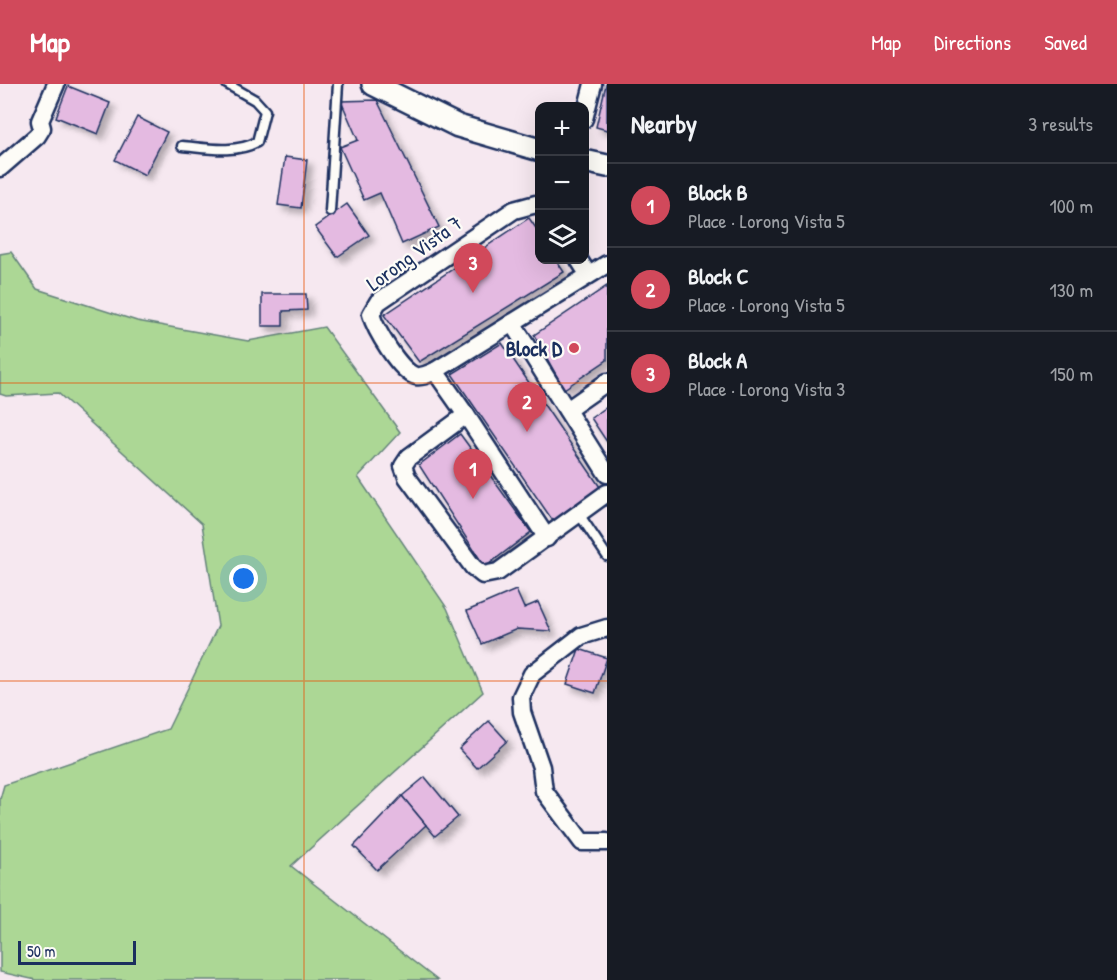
<!DOCTYPE html>
<meta charset="utf-8">
<style>
body{margin:0;font-family:"Patrick Hand",sans-serif;background:#20242c;color:#f1f3f6}
.controls{position:absolute;right:18px;top:18px;display:grid;overflow:hidden;border-radius:12px;box-shadow:0 6px 24px #0002}
.controls button{width:54px;height:54px;display:grid;place-items:center;padding:0;border:0;border-bottom:2px solid #363941;background:#171b24;color:#f1f3f6;font:30px sans-serif}
.scale{position:absolute;left:18px;bottom:15px;width:118px;box-sizing:border-box;padding-left:6px;border:3px solid #1b2f5e;border-top:0;font-size:16px;line-height:21px;white-space:nowrap;color:#1b2f5e;-webkit-text-stroke:4px #fdfcf7;paint-order:stroke}
.you{position:absolute;left:244px;top:495px;width:21px;height:21px;margin:-15px;border:4px solid #fff;border-radius:50%;background:#1a73e8;box-shadow:0 0 0 9px #1a73e833}
.badge{display:grid;place-items:center;width:39px;height:39px;border-radius:50%;background:#d1495b;color:#fff;font-size:20px;font-weight:700}
.pin{position:absolute;translate:-50% -50px;filter:drop-shadow(0 2px 3px #0008)}
.pin::after{content:'';position:absolute;top:32px;width:21px;height:18px;background:inherit;clip-path:polygon(0 0,100% 0,50% 100%)}
.list{margin:0;padding:0;list-style:none}
h2{display:flex;justify-content:space-between;align-items:center;height:78px;margin:0;padding:0 24px;font-size:26px}
h2 small{font-size:20px;font-weight:400;color:#9ea1a6}
.list li{display:grid;grid-template-columns:39px 1fr auto;gap:18px;align-items:center;box-sizing:border-box;height:84px;padding:0 24px;border-top:2px solid #363941}
.list b{display:block;font-size:22px;white-space:nowrap}
.list p{margin:0;font-size:20px;white-space:nowrap;color:#9ea1a6}
.list em{font-size:20px;font-style:normal;color:#9ea1a6}
.icon{flex:none;width:33px;height:33px;fill:none;stroke:currentColor;stroke-width:2;stroke-linecap:round;stroke-linejoin:round}
.map{position:relative;flex:none;width:607px;height:896px;overflow:hidden}
header{display:flex;align-items:center;gap:36px;box-sizing:border-box;height:84px;padding:0 30px;background:#d1495b;color:#fff}
header strong{font-size:28px}
nav{display:flex;gap:33px;margin-inline-start:auto;font-size:21px}
main{display:flex}
aside{flex:1;background:#171b24}
.map>svg:first-child{display:block}
.green{fill:#acd795;stroke:#64837a;stroke-width:1.5}
.building{fill:#e4bae1;stroke:#1b2f5e;stroke-width:1.5;filter:url(#shadow)}
.lines{fill:none;stroke-linecap:round;stroke-linejoin:round}
.service-casing{stroke:#1b2f5e;stroke-width:13}
.minor-casing{stroke:#1b2f5e;stroke-width:21}
.tertiary-casing{stroke:#1b2f5e;stroke-width:26}
.service{stroke:#fdfcf7;stroke-width:8}
.minor{stroke:#fdfcf7;stroke-width:16}
.tertiary{stroke:#fdfcf7;stroke-width:21}
.grid{fill:none;stroke:#e8590c;stroke-width:1.5;stroke-opacity:0.55}
.poi-dot{fill:#d1495b;stroke:#fdfcf7;stroke-width:2}
.labels{text-anchor:middle;dominant-baseline:central;stroke-width:4.5;stroke-linejoin:round;paint-order:stroke}
.street-label{font-size:21px;fill:#1b2f5e;stroke:#fdfcf7}
.poi-label{font-size:21px;font-weight:bold;fill:#1b2f5e;stroke:#fdfcf7;text-anchor:end}
</style>
<header>
<strong>Map</strong>
<nav><a>Map</a><a>Directions</a><a>Saved</a></nav>
</header>
<main>
<div class="map">
<svg width="607" height="896" viewBox="0 0 607 896">
<defs>
<filter id="shadow"><feDropShadow dx="5.5" dy="5.5" stdDeviation="3" flood-color="#0004"/></filter>
</defs>
<rect width="100%" height="100%" fill="#f6e8f0"/>
<filter id="ink" filterUnits="userSpaceOnUse"><feTurbulence type="fractalNoise" baseFrequency=".0167" numOctaves="2"/><feDisplacementMap in="SourceGraphic" scale="12" xChannelSelector="R" yChannelSelector="G"/><feConvolveMatrix kernelMatrix="1 2 1 2 8 2 1 2 1" color-interpolation-filters="sRGB"/></filter>
<g filter="url(#ink)">
<!-- green -->
<path class="green" d="M 11,168 L 37,205 L 137,237 L 248,257 L 324,243 L 400,348 L 358,393 L 447,524 L 483,608 L 291,782 L 437,896 L 36,896 L 0,888 L 0,715 L 4,701 L 168,645 L 218,542 L 202,440 L 58,309 L 6,312 L 0,310 L 0,170 Z"/>
<!-- building -->
<g class="building">
<path d="M 606,0 L 607,0 L 607,46 L 596,43 Z"/>
<path d="M 68,2 L 110,19 L 98,50 L 56,33 Z"/>
<path d="M 377,16 L 439,143 L 402,160 L 380,109 L 364,116 L 340,63 L 358,56 L 341,17 Z"/>
<path d="M 137,33 L 167,48 L 145,91 L 115,76 Z"/>
<path d="M 285,73 L 307,76 L 301,124 L 278,121 Z"/>
<path d="M 347,120 L 369,151 L 337,173 L 315,143 Z"/>
<path d="M 529,134 L 540,150 L 540,176 L 556,176 L 564,188 L 419,278 L 384,231 Z"/>
<path d="M 607,202 L 607,276 L 564,305 L 534,251 Z"/>
<path d="M 262,210 L 306,210 L 307,226 L 283,227 L 283,242 L 262,242 Z"/>
<path d="M 502,259 L 602,406 L 553,437 L 452,290 Z"/>
<path d="M 607,323 L 607,358 L 591,334 Z"/>
<path d="M 460,350 L 531,448 L 485,483 L 419,381 Z"/>
<path d="M 516,506 L 524,524 L 538,518 L 551,547 L 517,545 L 482,560 L 467,527 Z"/>
<path d="M 579,565 L 607,574 L 595,609 L 567,600 Z"/>
<path d="M 489,637 L 507,657 L 477,684 L 459,665 Z"/>
<path d="M 425,693 L 458,733 L 435,752 L 402,712 Z"/>
<path d="M 402,712 L 426,741 L 377,786 L 354,762 Z"/>
</g>
<g class="lines">
<!-- service casing -->
<g class="service-casing">
<g id="service">
<path d="M 182,62 C 206,64 235,70 257,58 L 265,27 L 255,16 L 227,0"/>
<path d="M 330,127 L 338,0"/>
<path d="M 579,430 L 607,472"/>
</g>
</g>
<!-- minor casing -->
<g class="minor-casing">
<g id="minor">
<path d="M 584,35 L 593,0"/>
<path d="M 0,84 L 37,52 L 42,44 L 40,37 L 56,0"/>
<path d="M 540,122 L 536,120 L 514,126 L 378,218 L 371,230 C 375,245 400,288 416,292 C 423,293 428,290 435,287 L 607,180"/>
<path d="M 579,176 L 588,190"/>
<path d="M 512,239 L 607,390"/>
<path d="M 435,287 L 466,331 L 409,373 L 403,382 L 407,393 L 473,483 L 483,491 L 498,488 L 607,409"/>
<path d="M 567,326 L 607,298"/>
<path d="M 466,331 L 547,454"/>
<path d="M 607,544 L 581,552 L 532,590 L 521,613 L 522,628 L 541,683 L 544,707 L 582,758 L 607,758"/>
</g>
</g>
<!-- tertiary casing -->
<g class="tertiary-casing">
<g id="tertiary">
<path d="M 373,0 L 458,42 L 540,66"/>
<path d="M 584,77 L 607,82"/>
</g>
</g>
<!-- service -->
<use href="#service" class="service"/>
<!-- minor -->
<use href="#minor" class="minor"/>
<!-- tertiary -->
<use href="#tertiary" class="tertiary"/>
</g>
</g>
<!-- grid -->
<path class="grid" d="M 304,0 L 304,896M 0,299 L 607,299M 0,597 L 607,597"/>
<!-- markers -->
<circle class="poi-dot" cx="574" cy="264" r="6"/>
<g class="labels">
<!-- street labels -->
<g class="street-label">
<text transform="translate(414 169) rotate(-36)">Lorong Vista 7</text>
</g>
<!-- poi labels -->
<g class="poi-label">
<text x="562" y="264">Block D</text>
</g>
</g>
</svg>
<div class="controls">
<button>+</button>
<button>−</button>
<button><svg class="icon" aria-label="layers" viewBox="0 0 24 24"><path d="M12 4l9 5-9 5-9-5zM3 14l9 5 9-5"/></svg></button>
</div>
<div class="scale">50 m</div>
<div class="you"></div>
<div class="pin badge" style="left:473px;top:415px">1</div>
<div class="pin badge" style="left:527px;top:348px">2</div>
<div class="pin badge" style="left:473px;top:209px">3</div>
</div>
<aside>
<h2>Nearby<small>3 results</small></h2>
<ul class="list">
<li><span class="badge">1</span><div><b>Block B</b><p>Place · Lorong Vista 5</p></div><em>100 m</em></li>
<li><span class="badge">2</span><div><b>Block C</b><p>Place · Lorong Vista 5</p></div><em>130 m</em></li>
<li><span class="badge">3</span><div><b>Block A</b><p>Place · Lorong Vista 3</p></div><em>150 m</em></li>
</ul>
</aside>
</main>
